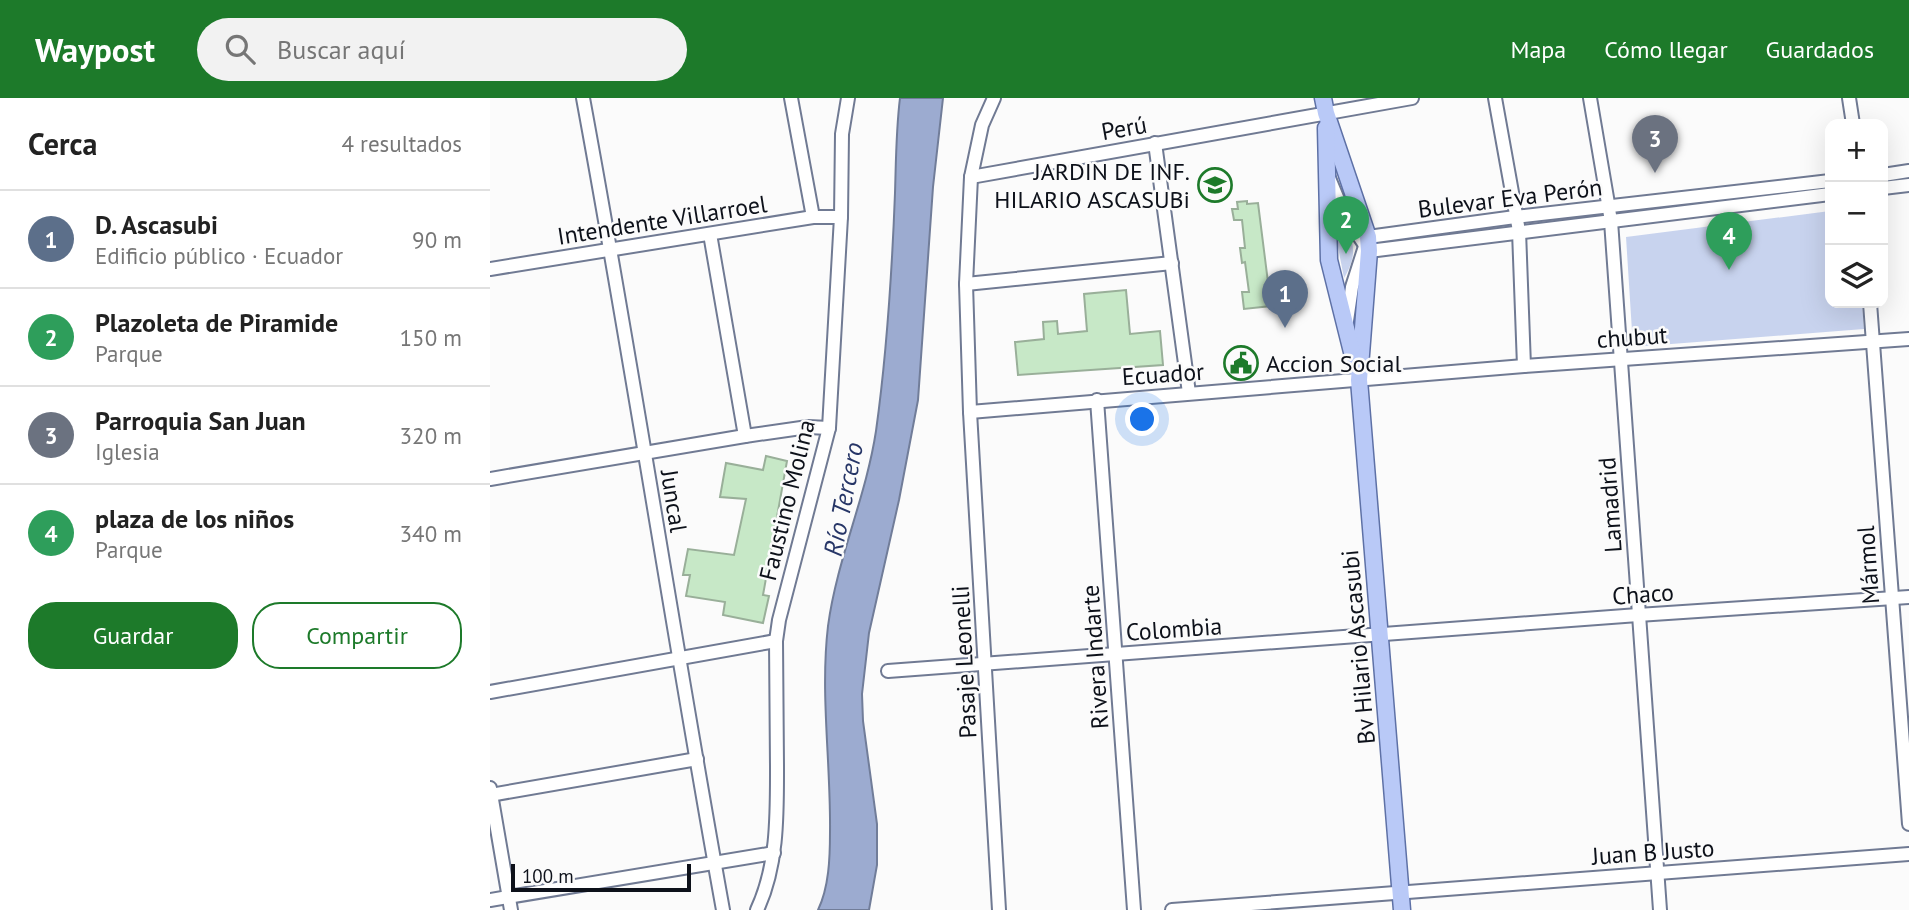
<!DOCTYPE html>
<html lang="es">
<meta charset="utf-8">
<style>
body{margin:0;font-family:"PT Sans",sans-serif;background:#f2f2f2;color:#222}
.controls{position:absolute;right:21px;top:21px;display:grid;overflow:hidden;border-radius:14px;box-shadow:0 7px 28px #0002}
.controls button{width:63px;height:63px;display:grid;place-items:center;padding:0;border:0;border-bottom:2px solid #e0e0e0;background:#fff;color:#222;font:35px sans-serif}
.scale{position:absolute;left:21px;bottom:18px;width:180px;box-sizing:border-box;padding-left:7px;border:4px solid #0d111a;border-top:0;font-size:19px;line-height:24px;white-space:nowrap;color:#0d111a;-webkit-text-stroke:5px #fbfbfb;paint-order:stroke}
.you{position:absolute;left:653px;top:322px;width:24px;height:24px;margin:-18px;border:5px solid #fff;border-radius:50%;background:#1a73e8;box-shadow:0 0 0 10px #1a73e833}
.badge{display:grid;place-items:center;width:46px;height:46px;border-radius:50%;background:#1d7a2a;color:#fff;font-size:23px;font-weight:700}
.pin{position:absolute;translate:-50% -58px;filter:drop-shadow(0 2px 4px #0008)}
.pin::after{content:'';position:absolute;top:37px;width:24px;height:21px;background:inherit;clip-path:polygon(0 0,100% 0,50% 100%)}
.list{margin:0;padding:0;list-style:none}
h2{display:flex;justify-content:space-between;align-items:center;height:91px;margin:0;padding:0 28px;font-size:30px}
h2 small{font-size:23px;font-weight:400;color:#767676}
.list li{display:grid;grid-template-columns:46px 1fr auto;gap:21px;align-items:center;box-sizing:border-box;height:98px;padding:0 28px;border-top:2px solid #e0e0e0}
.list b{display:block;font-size:26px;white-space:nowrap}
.list p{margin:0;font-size:23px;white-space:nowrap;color:#767676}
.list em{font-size:23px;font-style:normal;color:#767676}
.actions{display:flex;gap:14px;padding:21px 28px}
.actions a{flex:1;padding:16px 0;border:2px solid #1d7a2a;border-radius:28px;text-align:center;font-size:24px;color:#1d7a2a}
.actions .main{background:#1d7a2a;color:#fff}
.icon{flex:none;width:38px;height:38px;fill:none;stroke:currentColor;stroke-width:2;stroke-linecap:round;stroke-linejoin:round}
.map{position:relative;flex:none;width:1419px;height:812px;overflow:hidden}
header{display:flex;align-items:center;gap:42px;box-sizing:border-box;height:98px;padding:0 35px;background:#1d7a2a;color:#fff}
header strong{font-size:33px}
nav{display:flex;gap:38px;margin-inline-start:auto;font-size:24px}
.search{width:490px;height:63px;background:#f2f2f2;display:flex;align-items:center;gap:18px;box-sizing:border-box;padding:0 24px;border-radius:38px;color:#767676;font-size:26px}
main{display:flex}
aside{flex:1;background:#fff}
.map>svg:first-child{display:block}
.green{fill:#c8d3ee}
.water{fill:#9cabd0;stroke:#717d99;stroke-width:2}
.building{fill:#c7e8c7;stroke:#99af99;stroke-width:2}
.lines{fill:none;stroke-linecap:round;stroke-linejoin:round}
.minor-casing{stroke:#707a93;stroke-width:16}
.major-casing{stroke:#5e71a6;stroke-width:19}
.minor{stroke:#fff;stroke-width:12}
.major{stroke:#b9c9f7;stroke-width:16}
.labels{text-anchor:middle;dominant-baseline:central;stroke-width:5;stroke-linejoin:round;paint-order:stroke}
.street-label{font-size:24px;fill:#0d111a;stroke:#fbfbfb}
.poi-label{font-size:24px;fill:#0d111a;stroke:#fbfbfb;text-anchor:end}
.water-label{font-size:26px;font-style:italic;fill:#273667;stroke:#fbfbfb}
</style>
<header>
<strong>Waypost</strong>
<div class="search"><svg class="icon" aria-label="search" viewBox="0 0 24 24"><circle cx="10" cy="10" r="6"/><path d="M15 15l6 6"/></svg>Buscar aquí</div>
<nav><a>Mapa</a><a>Cómo llegar</a><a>Guardados</a></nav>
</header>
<main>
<aside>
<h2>Cerca<small>4 resultados</small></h2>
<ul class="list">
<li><span class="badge" style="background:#5c6f8a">1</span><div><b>D. Ascasubi</b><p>Edificio público · Ecuador</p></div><em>90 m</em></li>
<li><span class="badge" style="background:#2e9e5b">2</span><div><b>Plazoleta de Piramide</b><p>Parque</p></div><em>150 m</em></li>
<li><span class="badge" style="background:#6b7280">3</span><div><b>Parroquia San Juan</b><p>Iglesia</p></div><em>320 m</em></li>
<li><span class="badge" style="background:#2e9e5b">4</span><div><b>plaza de los niños</b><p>Parque</p></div><em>340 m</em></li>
</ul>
<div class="actions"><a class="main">Guardar</a><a>Compartir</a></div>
</aside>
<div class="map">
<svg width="1419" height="812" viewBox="0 0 1419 812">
<rect width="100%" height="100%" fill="#fbfbfb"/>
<!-- green -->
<g class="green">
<path d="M 1340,113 L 1340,205 L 1372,205 L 1374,231 L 1143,249 L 1136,139 Z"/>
<path d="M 845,119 C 865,139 869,155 854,180 L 848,149 Z"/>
</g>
<!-- water -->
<path class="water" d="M 410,0 L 453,0 L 443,89 L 428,302 L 409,402 L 379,535 L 372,596 L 373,623 L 387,726 L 387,767 L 379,812 L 328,812 C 339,789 340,760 340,734 C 341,666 330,596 338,528 C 347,461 376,399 386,333 C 397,254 402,174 405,95 C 406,63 406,32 410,0 Z"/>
<!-- building -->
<g class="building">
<path d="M 757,103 L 757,106 L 768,105 L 781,208 L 754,211 L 752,194 L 759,194 L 755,164 L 752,165 L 750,150 L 755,150 L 752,122 L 744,122 L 742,111 L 748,111 L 747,104 Z"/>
<path d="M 636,192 L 640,236 L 670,233 L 673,267 L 528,277 L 525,244 L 554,241 L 553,224 L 567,223 L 568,236 L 597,233 L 594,196 Z"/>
<path d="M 276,358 L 297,363 L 273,497 L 279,498 L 273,525 L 233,517 L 235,504 L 196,498 L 200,477 L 193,477 L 198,451 L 244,457 L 256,401 L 230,399 L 236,365 L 273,372 Z"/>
</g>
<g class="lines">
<!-- minor casing -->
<g class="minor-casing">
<g id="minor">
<path d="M 93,0 C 143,270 184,542 233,812"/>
<path d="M 301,0 L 323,119"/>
<path d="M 504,0 L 492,27 L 481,79 L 476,186 L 480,314 L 509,812"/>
<path d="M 1005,0 L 1029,133 L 1034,268"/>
<path d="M 1100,0 L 1121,123 L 1170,812"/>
<path d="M 1359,0 L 1363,26"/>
<path d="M 665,45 L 699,295"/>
<path d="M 1393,77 L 1419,73"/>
<path d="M 481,79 L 922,0"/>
<path d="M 839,80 L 854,116 L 879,153 L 1340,96"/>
<path d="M 1393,90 L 1419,87"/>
<path d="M 220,136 L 255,338"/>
<path d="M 0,171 L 323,119 L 351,119"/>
<path d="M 476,186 L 682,165"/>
<path d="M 1380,205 L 1419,726"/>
<path d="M 857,223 L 862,189 L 878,139 L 1025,119 L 1340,83"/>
<path d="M 607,302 L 644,812"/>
<path d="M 480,314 L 1034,268 L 1419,241"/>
<path d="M 0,381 L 255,338 L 318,329 L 339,330"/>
<path d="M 398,573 L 1148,517 L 1419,499"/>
<path d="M 0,594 L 286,543"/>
<path d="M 0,690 L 21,812"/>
<path d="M 0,697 L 207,661"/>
<path d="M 0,802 L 284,755"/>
<path d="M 267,812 C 288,767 287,716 287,668 C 287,626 286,585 286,543 L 289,522 L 339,330 L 351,119 L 352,36 L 358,0"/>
<path d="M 682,812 L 1419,756"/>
</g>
</g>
<!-- major casing -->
<g class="major-casing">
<g id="major">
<path d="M 833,0 L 836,15 L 878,139 L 879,153 L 869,282 L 912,812"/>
<path d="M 836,30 L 839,162 L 866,270"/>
</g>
</g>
<!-- minor -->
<use href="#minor" class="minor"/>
<!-- major -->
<use href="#major" class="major"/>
</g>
<!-- icons -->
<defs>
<g id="school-ring" transform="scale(1.75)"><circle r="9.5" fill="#fbfbfb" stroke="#1d7a2a" stroke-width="1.5"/><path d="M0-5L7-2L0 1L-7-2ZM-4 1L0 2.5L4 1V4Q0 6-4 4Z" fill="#1d7a2a"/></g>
<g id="civic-ring" transform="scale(1.75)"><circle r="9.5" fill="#fbfbfb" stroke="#1d7a2a" stroke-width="1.5"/><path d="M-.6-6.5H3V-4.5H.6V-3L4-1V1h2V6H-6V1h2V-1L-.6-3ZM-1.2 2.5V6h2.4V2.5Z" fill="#1d7a2a"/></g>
</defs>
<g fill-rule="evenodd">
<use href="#school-ring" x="725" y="87"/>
<use href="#civic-ring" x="751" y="265"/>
</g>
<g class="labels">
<!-- street labels -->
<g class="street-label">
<text transform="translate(634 30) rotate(-10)">Perú</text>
<text transform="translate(1020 100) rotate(-7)">Bulevar Eva Perón</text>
<text transform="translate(172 122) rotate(-9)">Intendente Villarroel</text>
<text transform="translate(1142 239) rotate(-4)">chubut</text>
<text transform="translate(673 276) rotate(-4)">Ecuador</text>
<text transform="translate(297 402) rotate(-76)">Faustino Molina</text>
<text transform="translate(184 403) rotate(81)">Juncal</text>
<text transform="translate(1120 407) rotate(-94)">Lamadrid</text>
<text transform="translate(1378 467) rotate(-94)">Mármol</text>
<text transform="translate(1153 496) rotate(-4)">Chaco</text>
<text transform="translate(684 531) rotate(-4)">Colombia</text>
<text transform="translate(868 549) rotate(-95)">Bv Hilario Ascasubi</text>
<text transform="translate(605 559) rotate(-94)">Rivera Indarte</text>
<text transform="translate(474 564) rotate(-93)">Pasaje Leonelli</text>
<text transform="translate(1163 754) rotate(-4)">Juan B Justo</text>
</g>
<!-- poi labels -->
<g class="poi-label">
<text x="700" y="73">JARDIN DE INF.<tspan x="700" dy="28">HILARIO ASCASUBi</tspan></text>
<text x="776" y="265" text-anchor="start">Accion Social</text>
</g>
<!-- water labels -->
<g class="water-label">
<text transform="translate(353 401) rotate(-79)">Río Tercero</text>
</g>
</g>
</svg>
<div class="controls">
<button>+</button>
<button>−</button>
<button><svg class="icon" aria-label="layers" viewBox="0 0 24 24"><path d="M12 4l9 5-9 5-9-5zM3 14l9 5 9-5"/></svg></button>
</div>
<div class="scale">100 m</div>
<div class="you"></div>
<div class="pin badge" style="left:795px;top:230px;background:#5c6f8a">1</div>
<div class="pin badge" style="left:856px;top:156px;background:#2e9e5b">2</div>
<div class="pin badge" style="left:1165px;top:75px;background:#6b7280">3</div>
<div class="pin badge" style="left:1239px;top:172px;background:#2e9e5b">4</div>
</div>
</main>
